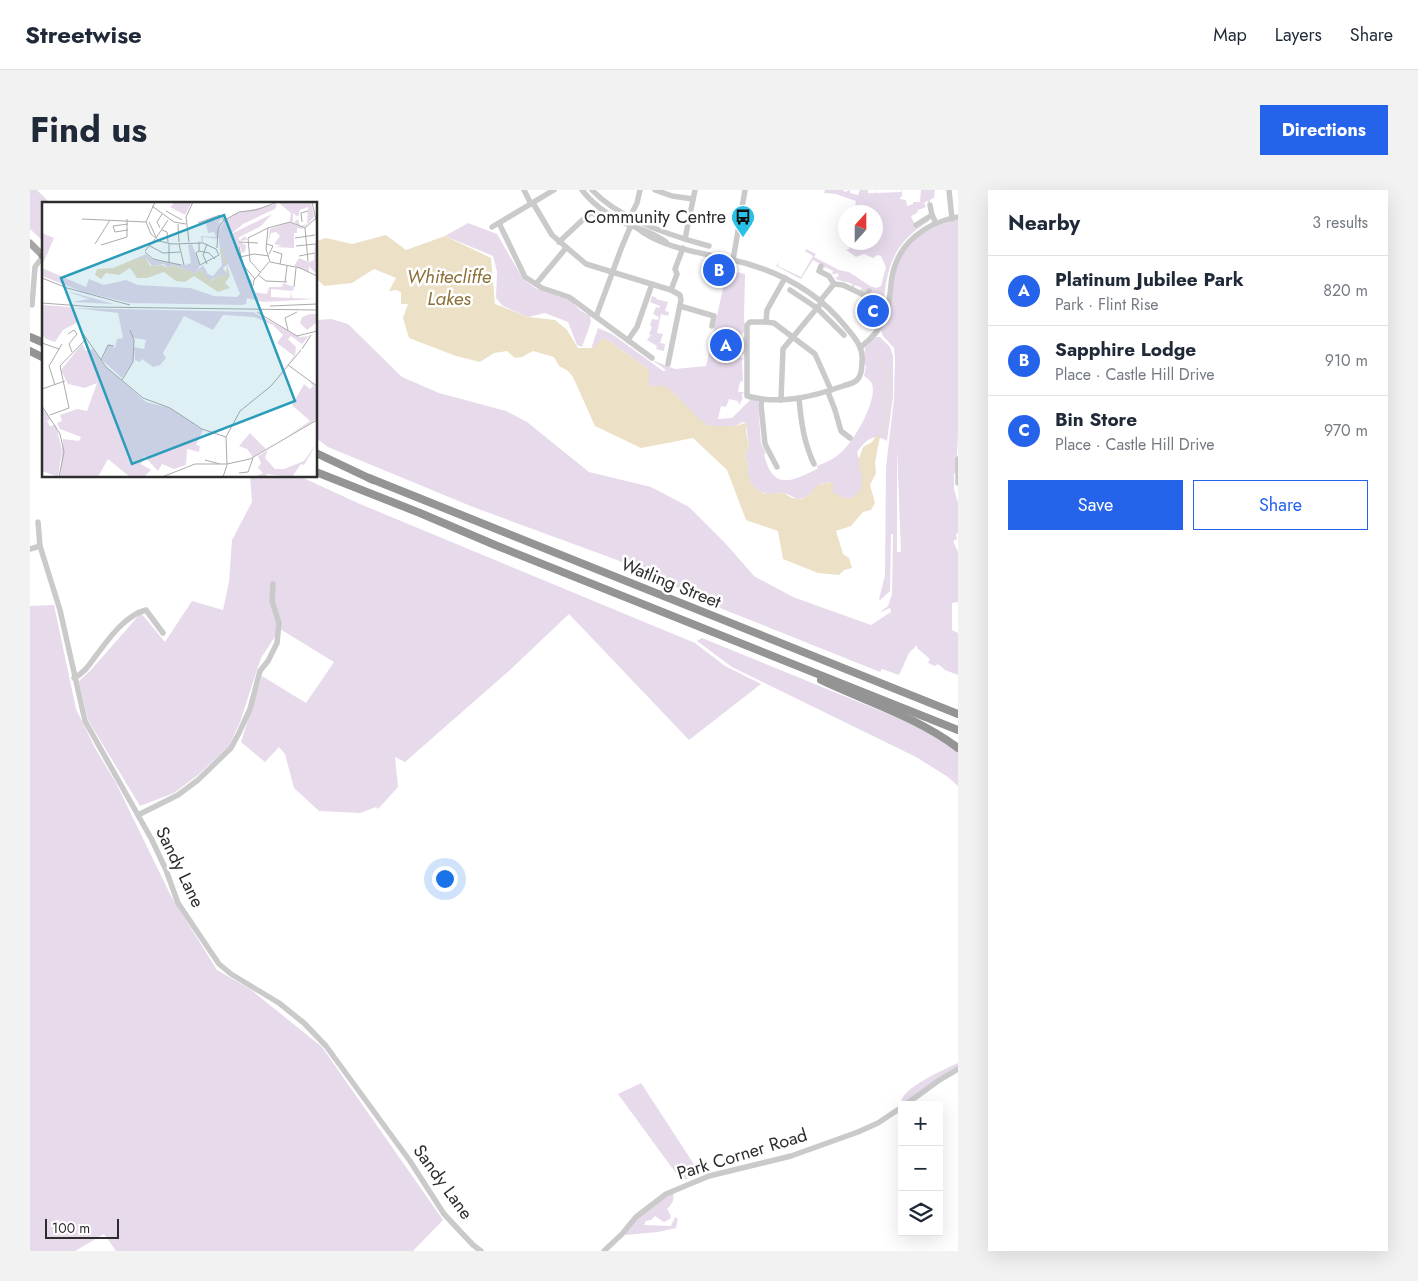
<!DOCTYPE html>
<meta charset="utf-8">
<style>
body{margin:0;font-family:Jost,sans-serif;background:#f2f2f3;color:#1f2937}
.controls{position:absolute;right:15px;bottom:15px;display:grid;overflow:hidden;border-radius:0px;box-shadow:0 5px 20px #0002}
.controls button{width:45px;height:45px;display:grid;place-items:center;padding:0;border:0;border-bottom:1px solid #e0e1e3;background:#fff;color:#1f2937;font:25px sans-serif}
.compass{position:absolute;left:808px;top:15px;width:45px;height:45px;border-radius:50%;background:#fff;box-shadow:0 5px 20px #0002;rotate:21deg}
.scale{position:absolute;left:15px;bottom:12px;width:74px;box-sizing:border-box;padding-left:5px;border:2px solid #2d2d2d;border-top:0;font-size:14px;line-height:18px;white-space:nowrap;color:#2d2d2d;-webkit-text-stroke:4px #fff;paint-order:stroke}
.you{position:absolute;left:414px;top:688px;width:18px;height:18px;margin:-12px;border:4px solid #fff;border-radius:50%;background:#1a73e8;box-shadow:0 0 0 8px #1a73e833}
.badge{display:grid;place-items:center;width:32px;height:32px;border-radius:50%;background:#2563eb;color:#fff;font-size:16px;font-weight:700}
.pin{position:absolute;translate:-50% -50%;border:2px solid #fff;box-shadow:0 1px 5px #0006}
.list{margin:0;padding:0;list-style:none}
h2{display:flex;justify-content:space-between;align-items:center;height:65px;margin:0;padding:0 20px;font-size:21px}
h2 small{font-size:16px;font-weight:400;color:#747a83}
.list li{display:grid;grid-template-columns:32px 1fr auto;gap:15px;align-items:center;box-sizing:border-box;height:70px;padding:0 20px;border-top:1px solid #e0e1e3}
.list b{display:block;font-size:19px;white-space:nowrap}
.list p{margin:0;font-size:16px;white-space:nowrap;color:#747a83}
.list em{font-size:16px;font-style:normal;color:#747a83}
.actions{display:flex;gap:10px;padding:15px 20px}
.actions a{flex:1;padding:11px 0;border:1px solid #2563eb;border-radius:0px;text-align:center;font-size:18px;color:#2563eb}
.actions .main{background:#2563eb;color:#fff}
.icon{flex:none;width:28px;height:28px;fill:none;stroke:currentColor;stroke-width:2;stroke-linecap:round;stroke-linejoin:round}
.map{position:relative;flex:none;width:928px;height:1061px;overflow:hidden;border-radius:0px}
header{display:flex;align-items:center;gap:30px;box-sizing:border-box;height:70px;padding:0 25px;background:#fff;border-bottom:1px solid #e0e1e3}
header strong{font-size:24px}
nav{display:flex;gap:28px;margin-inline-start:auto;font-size:18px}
.intro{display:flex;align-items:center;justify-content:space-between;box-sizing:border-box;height:120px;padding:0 30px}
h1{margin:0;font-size:35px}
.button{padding:12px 22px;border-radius:0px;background:#2563eb;color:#fff;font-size:18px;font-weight:700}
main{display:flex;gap:30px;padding:0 30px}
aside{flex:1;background:#fff;border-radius:0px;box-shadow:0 5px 20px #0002}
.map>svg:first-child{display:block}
.green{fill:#e7daeb;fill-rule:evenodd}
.water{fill:#ece0c6}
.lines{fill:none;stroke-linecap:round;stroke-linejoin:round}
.stream{stroke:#ece0c6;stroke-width:1}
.minor{stroke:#cacaca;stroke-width:5.5}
.major{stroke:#a5a5a5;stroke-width:7}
.highway{stroke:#949494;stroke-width:8}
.labels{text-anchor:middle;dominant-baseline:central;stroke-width:5;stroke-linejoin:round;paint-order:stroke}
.poi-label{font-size:18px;fill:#2d2d2d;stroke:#fff;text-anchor:end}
.street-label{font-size:18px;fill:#2d2d2d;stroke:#fff}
.water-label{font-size:19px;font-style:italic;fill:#8b7038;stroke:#fff}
.inset-river{fill:none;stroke:#ece0c6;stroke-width:2.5}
.inset-road{fill:none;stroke:#ababab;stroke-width:1}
.view{fill:#2b9cba;fill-opacity:0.15;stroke:#2b9cba;stroke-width:2.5}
.inset-edge{fill:none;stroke:#2d2d2d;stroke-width:2.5}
</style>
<header>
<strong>Streetwise</strong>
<nav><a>Map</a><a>Layers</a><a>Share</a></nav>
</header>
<div class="intro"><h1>Find us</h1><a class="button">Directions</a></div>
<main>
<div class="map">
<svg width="928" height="1061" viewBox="0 0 928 1061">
<rect width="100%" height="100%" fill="#fff"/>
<!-- green -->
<g class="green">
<path d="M 0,0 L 7,0 L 21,14 L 14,14 L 14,52 L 0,39 Z"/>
<path d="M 795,0 L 813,0 L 815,2 L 820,0 L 820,3 L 828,5 L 830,0 L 838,0 L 838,3 L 845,3 L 846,0 L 846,3 L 871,2 L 872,0 L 872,7 L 870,7 L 870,9 L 876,10 L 877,16 L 883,14 L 883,12 L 890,12 L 891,0 L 905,0 L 904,8 L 900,10 L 900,14 L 897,11 L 894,13 L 896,17 L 888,20 L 887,23 L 881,26 L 886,37 L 900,29 L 899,31 C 867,51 858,71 854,108 L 837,100 L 835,102 L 830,101 L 832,98 L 825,95 L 823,98 L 822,94 C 817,91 810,92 805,88 L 809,86 L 807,83 L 803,85 L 805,84 L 802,84 L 803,81 L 795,77 L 793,80 L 794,76 L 783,70 L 771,89 L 746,76 L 749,72 L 748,76 L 771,87 L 783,66 L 775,61 L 776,59 L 786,64 L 784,67 L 809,80 L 819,82 L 840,96 L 846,98 L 851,96 L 856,77 L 851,66 L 847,65 L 843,68 L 834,64 L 826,67 L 816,60 L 819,59 L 820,56 L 816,54 L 817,53 L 846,52 L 846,22 L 824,22 L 826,11 L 806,4 L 794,3 Z"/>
<path d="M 928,30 L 928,246 L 926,282 L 924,284 L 924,299 L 928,313 L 928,342 L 926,345 L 927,349 L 923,351 L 928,362 L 928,412 L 922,413 L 922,440 L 928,443 L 928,485 L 915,480 L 908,474 L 905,476 L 898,473 L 900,469 L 887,458 L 887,455 L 879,463 L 869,485 L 852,479 L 850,482 L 665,408 L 655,401 L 587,370 L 443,317 L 298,257 L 286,248 L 286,130 L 301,129 L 318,134 L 372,187 L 409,203 L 476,221 L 497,232 L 559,282 L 621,297 L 659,317 L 696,354 L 724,386 L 763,407 L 841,435 L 861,422 L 860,418 L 849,423 L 858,416 L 862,404 L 863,344 L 861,344 L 860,401 L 850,410 L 849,409 L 855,385 L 856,277 L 864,209 L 865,168 L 864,158 L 853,146 L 851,141 C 865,116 858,83 874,59 C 878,52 889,46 895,42 C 906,36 916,32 928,30 ZM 867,257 L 871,362 L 867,362 Z"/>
<path d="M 438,33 L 467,44 L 493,89 L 505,98 L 537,109 L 539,109 C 545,115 551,123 560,125 L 561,132 L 552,157 L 547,155 L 538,132 L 515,123 L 498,127 L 473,116 L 466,108 L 467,82 L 463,66 L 415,46 Z"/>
<path d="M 697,80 L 715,84 L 714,128 L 715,142 L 712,143 L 711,148 L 714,148 L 714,151 L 712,154 L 714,164 L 711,164 L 711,168 L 714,168 L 712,170 L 713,191 L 710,192 L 708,202 L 714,202 L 712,204 L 712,208 L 713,208 L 709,215 L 708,211 L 699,209 L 696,217 L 691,216 L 688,229 L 702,228 L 721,209 L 728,211 L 731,254 L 736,263 L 734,264 C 742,299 759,293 785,280 L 788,278 L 787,276 C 794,273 802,270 808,265 C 822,255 848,211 842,194 C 841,191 836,187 834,186 L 836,176 L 834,173 L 835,158 L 846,147 L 850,147 L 860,157 L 863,166 L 863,207 L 857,251 C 843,242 836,250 827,262 L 842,313 L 780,328 L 801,292 C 784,293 787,301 775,307 C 765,312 762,304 753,303 C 748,302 743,305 738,304 C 729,303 720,295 718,286 C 717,282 719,278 718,275 C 718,272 716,270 715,267 L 719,257 L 716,233 L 713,232 L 705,236 L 676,236 L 674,231 L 671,232 L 647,206 L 633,196 L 619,196 L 619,182 L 617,178 L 576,149 L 572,149 L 567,156 L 561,159 L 568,138 L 582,144 L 633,181 L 636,180 L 622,170 L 645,179 L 676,176 Z"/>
<path d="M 622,106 L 627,108 L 626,109 L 638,112 L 635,121 L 639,122 L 638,126 L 631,124 L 627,143 L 633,144 L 630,153 L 635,154 L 634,161 L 626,159 L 627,156 L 617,150 L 621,145 L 619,144 L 622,137 L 620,136 L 622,129 L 628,130 L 629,127 L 623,124 L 626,117 L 629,118 L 630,116 L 620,112 Z"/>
<path d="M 220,286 L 269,286 L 330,314 L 665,453 L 695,476 L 731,494 L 659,550 L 539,424 L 481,479 L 375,572 L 365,567 L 368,597 L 348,619 L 346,617 L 330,623 L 289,621 L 264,598 L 255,564 L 249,557 L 235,572 L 211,552 L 232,486 L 276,513 L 304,472 L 250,439 L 231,468 L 210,532 L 199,556 L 168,585 L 144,603 L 110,616 L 58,530 L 49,491 L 60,481 L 111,423 L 135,452 L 162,411 L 193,420 L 199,392 L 202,350 L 222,312 Z"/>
<path d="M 24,415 L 46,519 L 65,558 L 86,593 L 141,706 L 187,780 L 220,799 L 292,857 L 413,1030 L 383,1061 L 86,1061 L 74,1044 L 45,1061 L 0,1061 L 0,416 Z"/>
<path d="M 672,448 L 890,537 L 928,561 L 928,596 L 918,587 L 886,567 L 702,477 L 667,451 Z"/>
<path d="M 928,873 L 928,877 L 874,914 L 871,913 C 871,898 915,879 928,873 Z"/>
<path d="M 611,893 L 671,985 L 651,990 L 588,904 Z"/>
<path d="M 643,1002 C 645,1010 642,1014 637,1019 L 641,1026 L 640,1029 L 634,1032 L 625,1026 L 621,1030 L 616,1031 L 614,1035 L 641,1036 L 645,1027 L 648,1029 L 646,1038 L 628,1042 L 596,1045 L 595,1043 L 612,1024 Z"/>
</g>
<!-- water -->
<path class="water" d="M 356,45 L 376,60 L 415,46 L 461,68 L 465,114 L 498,127 L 525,130 L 537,140 L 548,158 L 563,158 L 572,149 L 576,149 L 617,178 L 619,182 L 619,196 L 635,196 L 647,206 L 671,231 L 674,231 L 676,236 L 705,236 L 715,233 L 717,235 L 716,241 L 719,257 L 715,267 L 718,274 L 718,283 L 720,291 L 725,298 L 735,304 L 754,303 L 762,308 L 771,309 L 780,304 L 786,296 L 795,293 L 801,292 L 803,294 L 803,302 L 814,308 L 822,308 C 841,293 827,284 829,269 C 830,265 832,261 833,257 L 842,252 L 846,246 L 850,247 L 845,272 L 846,283 L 840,295 L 845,313 L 841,320 L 833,322 L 821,336 L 806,341 L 813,364 L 819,368 L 822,378 L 814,380 L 809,385 L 788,383 L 753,369 L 748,341 L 716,330 L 697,280 L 663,248 L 611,258 L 565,236 L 543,187 L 538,181 L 529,176 L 524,167 L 503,161 L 492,167 L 485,168 L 477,161 L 464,163 L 450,172 L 426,166 L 379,148 L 373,128 L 378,114 L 371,114 L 371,102 L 366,100 L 359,101 L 366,88 L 344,79 L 322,93 L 294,96 L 286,88 L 286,51 L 296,48 L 322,54 Z"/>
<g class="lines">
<!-- stream -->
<path class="stream" d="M 849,246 L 858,225 L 854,205 L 857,190 L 856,177 L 850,171 L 849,165"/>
<!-- minor -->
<g class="minor">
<path d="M 494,0 L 501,14"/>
<path d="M 552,0 C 565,17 587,32 608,38 C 618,42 627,45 636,52"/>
<path d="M 562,0 C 589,29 641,46 679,56"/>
<path d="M 625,0 L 642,6 L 663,9"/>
<path d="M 919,0 L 922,29"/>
<path d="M 503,13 L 522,45 L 556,74 L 641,100"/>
<path d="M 900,15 L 902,25"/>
<path d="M 600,27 L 607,13 L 610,0"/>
<path d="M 469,33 L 495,87 L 512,98 L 539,107 L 622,168"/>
<path d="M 886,35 L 902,25 L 906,33"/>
<path d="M 462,37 L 524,0"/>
<path d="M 607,38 C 629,57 671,63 699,69 C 744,79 786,100 815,136 C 824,147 834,157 832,172 C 832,178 831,186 827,190 C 823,194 818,194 813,196 C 782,207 750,215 717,206 L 717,135 L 720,132 L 736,132"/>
<path d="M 655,49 L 665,0"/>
<path d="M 529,52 L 560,23 L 563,23 L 570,28"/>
<path d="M 703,70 L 715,0"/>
<path d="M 791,76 L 789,81 L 799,86 L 804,94 L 813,95 L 836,106"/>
<path d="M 755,88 L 737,120 L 736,132 L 744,133 L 785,164 L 801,200"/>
<path d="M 506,94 L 536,58"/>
<path d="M 760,100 L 787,118 L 814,145"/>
<path d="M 790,111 L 804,94"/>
<path d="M 2,115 L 5,77 L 13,66"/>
<path d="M 650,116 L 684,126 L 682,136"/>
<path d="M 828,122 L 839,101"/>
<path d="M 566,127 L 591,59 L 601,35"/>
<path d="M 598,150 L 607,137 L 622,94"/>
<path d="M 831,157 C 840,150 850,139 855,128 C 860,116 860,100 862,87 C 868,53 895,33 928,27"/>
<path d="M 638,174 L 651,110 L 650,105 L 641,100 L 647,84 L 645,79 L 653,58"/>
<path d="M 798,202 L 805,220 L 811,241 L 820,248"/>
<path d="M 769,208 C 771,232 774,253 784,274"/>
<path d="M 732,210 L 731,215 L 735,254 L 747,277"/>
<path d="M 751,210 L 753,159 L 792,112"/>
<path d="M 928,269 L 928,293"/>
<path d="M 8,332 L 10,356 L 30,420 L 55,531 L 122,650 L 136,680 L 148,713 L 189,774 L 201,784 L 249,813 L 274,833 L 296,856 L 380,971 L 414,1024 L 443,1055 L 451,1061"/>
<path d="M 0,359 L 10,356"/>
<path d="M 44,488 C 56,482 60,473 68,463 C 80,447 96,425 116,420 L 133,443"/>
<path d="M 108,625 L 148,605 L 168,590 L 201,558 L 209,543 L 220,519 L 230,481 L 238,471 L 247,453 L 249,433 L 242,411 L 243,394"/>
<path d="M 875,915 L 908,891 L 928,879"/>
<path d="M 574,1061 L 592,1044 L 606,1027 L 636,1004 L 679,986 L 761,966 L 828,942 L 848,933 L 872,917"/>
</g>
<!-- major -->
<path class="major" d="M 0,53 L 13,66"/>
<!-- highway -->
<g class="highway">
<path d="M 13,66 L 14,67"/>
<path d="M 0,147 L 14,153"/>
<path d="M 0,161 L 14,168"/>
<path d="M 286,263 L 343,290"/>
<path d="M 286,282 L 390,323 L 465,355 L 928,540"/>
<path d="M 339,288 L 928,524"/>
<path d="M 791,490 C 837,512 887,527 928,558"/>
</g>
</g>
<!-- icons -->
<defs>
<g id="bus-pin" transform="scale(1.25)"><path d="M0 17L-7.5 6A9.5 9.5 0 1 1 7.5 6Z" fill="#2ac1e9" stroke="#fff"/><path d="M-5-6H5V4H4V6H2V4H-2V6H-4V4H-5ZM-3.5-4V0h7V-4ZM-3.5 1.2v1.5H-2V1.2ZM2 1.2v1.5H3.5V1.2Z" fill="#111"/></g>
</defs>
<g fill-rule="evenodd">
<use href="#bus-pin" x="713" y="27"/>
</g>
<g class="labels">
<!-- poi labels -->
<g class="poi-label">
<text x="696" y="27">Community Centre</text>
</g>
<!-- street labels -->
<g class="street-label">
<text transform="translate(641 393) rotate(22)">Watling Street</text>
<text transform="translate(150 677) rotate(64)">Sandy Lane</text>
<text transform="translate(712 964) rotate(-17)">Park Corner Road</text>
<text transform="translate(413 992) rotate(54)">Sandy Lane</text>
</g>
<!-- water labels -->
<g class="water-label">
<text x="419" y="86">Whitecliffe<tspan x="419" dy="22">Lakes</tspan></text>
</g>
</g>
<!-- overview -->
<g transform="translate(12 12)">
<rect width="275" height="275" fill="#fff"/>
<path d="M 133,0 L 150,0 L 143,13 L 128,5 ZM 269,0 L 272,15 L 264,24 L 259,26 L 252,20 L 256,17 L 258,24 L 265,22 L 266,5 L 258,8 L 256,15 L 251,11 L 251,20 L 248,19 L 249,11 L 237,1 ZM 235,2 L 233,7 L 201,22 L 189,32 L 230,12 L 219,24 L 196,36 L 198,38 L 203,34 L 205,38 L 196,39 L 204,43 L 203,50 L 200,51 L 198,44 L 196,49 L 204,75 L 210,79 L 210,90 L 225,92 L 227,85 L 240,85 L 241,81 L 252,85 L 251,89 L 229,87 L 229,95 L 248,96 L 249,91 L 250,96 L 275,97 L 221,100 L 205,96 L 204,102 L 200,103 L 88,101 L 41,90 L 0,74 L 0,66 L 44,85 L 47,77 L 62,83 L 84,78 L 96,83 L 148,86 L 172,94 L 195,95 L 198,92 L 186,62 L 181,66 L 187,74 L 178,81 L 179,73 L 167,79 L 160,68 L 153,71 L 130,63 L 126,66 L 122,62 L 110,64 L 104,56 L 95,56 L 104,52 L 111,58 L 144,63 L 149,61 L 146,43 L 150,42 L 158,64 L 155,69 L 161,63 L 166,72 L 171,74 L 180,63 L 176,31 L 182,19 L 194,11 ZM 171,15 L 174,19 L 175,15 L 180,17 L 175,21 L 179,20 L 176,37 L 161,35 L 161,40 L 155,39 L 160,39 L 159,34 L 174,35 L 172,30 L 166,31 L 164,22 L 157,22 ZM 248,20 L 262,27 L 255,26 L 255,31 L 252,31 L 252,46 L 232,45 L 240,44 L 232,42 L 238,34 L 234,30 L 229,31 L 226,41 L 228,27 ZM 0,31 L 12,36 L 0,64 ZM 273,41 L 275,41 L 275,73 L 267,64 L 267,70 L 252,64 L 257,56 L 267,60 L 272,58 ZM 29,91 L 29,90 L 72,102 L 30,100 L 47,97 ZM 0,103 L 29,105 L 36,120 L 21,128 L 13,140 L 4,137 L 0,133 ZM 31,106 L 211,110 L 258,135 L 267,134 L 260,142 L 249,134 L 246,137 L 254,145 L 253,154 L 233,177 L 252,154 L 235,141 L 241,133 L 231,123 L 212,115 L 181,113 L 171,128 L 142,114 L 121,151 L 124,156 L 118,163 L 111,165 L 100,157 L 98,160 L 93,158 L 92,145 L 102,147 L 104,138 L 92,136 L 91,160 L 80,176 L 60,158 L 67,142 L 73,146 L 75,137 L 81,136 L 76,111 ZM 268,112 L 275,112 L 275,120 L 265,128 L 258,121 L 260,115 ZM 40,142 L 44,149 L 51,147 L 62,163 L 104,200 L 128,206 L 161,228 L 154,243 L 158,244 L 157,250 L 145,247 L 144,263 L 132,267 L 120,262 L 116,269 L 102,254 L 99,262 L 109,268 L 102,275 L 88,275 L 66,257 L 56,275 L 18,275 L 21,237 L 37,239 L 39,235 L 18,227 L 15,221 L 20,219 L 18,213 L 35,207 L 45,209 L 55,181 L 43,186 L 26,182 L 19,168 ZM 267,179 L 275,185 L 275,217 L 240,238 L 268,219 L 250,203 L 262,182 L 268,187 L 271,184 ZM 0,205 L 8,217 L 5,219 L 8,224 L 14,223 L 20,248 L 16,275 L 0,269 ZM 208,231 L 224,247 L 211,255 L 205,247 L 197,244 ZM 275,241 L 262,263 L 259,262 L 250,275 L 224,272 L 226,275 L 213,275 L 221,271 L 216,266 L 219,261 L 216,254 L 226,248 L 223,256 L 233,267 L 242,267 L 262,259 Z" fill="#e7daeb"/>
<path d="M 95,56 L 104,56 L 108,64 L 120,63 L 126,66 L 130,63 L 153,71 L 160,68 L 168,79 L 179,73 L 184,74 L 185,62 L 188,74 L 183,81 L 188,86 L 176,90 L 152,74 L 143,80 L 134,79 L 122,70 L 105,76 L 95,76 L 88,66 L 77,73 L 64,71 L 59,77 L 53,73 L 55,67 L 71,66 Z" fill="#ece0c6"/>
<path class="inset-river" d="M 179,47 L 184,62"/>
<path class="inset-road" d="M 270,0 L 275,22M 110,4 L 132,20 L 144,22M 124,9 L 140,18M 274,16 L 263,26 L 248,20 L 226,26 L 224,47 L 228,60 L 258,66 L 275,74M 40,17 L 104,20M 104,20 L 109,32 L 117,39 L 130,42 L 161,41 L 174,47 L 177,53 L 158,63 L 154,51 L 157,49M 104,20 L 113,0M 107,20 L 114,35M 260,20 L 259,11 L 266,9M 156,21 L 178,13 L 182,18M 136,22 L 137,40M 118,26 L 115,20 L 120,12M 263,26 L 266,59M 86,28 L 73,30 L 71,24 L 86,22M 120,28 L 125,30 L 126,40M 114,36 L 126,18M 253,36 L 273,33M 147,40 L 144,15 L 151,0M 157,40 L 157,49 L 167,51 L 173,57M 197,40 L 216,41M 127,41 L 127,60M 53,42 L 68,18M 137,42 L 142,63M 225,42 L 231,44 L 227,52M 59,43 L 85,35 L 85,17M 108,44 L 121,51 L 138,50M 254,44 L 273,42M 197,45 L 201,63 L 213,77M 175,46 L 176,27 L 181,19 L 197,10 L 214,8 L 236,0M 103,49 L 113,37M 231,49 L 240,52 L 238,62M 103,50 L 111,57 L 139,63M 257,54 L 273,51M 198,55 L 212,52 L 227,54M 165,62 L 161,53 L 165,42M 218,70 L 208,59 L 206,36 L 226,26M 216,73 L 224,79 L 245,80M 0,76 L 25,86M 243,80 L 245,64M 211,84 L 212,78 L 227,60M 252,85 L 254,66M 25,86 L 88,103M 0,101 L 53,105 L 275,108M 228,104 L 275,102M 215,110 L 255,134 L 275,129M 246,128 L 243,116 L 255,110M 26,132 L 32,128 L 35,132 L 27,142 L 30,150M 42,133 L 64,165 L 101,196 L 128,206 L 160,227 L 184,235M 0,141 L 17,147M 260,147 L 269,133M 59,158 L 66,143 L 72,144M 246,163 L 275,184M 80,178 L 91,160 L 92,138 L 88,128M 13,183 L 7,164 L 20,142M 0,187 L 23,179M 0,204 L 18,232 L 22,250 L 17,275M 8,213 L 27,206 L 18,164 L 44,137M 163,258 L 178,262M 197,271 L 206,270 L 211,256M 120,275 L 153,262 L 185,262 L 208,257 L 275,218M 181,275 L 185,263 L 184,235 L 198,209 L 229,184 L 259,148"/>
<path class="view" d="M 182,13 L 253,199 L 90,262 L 19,76 Z"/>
<rect width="275" height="275" class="inset-edge"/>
</g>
</svg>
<div class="controls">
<button>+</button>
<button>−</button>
<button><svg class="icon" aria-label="layers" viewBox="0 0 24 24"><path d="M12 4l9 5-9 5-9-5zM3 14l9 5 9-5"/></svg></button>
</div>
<svg class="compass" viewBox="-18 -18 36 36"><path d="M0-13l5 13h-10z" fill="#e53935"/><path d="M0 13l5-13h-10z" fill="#747a83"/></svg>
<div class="scale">100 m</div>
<div class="you"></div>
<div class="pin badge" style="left:696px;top:155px">A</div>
<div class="pin badge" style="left:689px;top:80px">B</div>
<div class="pin badge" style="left:843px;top:121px">C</div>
</div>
<aside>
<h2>Nearby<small>3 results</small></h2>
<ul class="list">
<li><span class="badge">A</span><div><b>Platinum Jubilee Park</b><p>Park · Flint Rise</p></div><em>820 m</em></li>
<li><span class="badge">B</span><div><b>Sapphire Lodge</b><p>Place · Castle Hill Drive</p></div><em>910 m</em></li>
<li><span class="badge">C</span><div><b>Bin Store</b><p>Place · Castle Hill Drive</p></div><em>970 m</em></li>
</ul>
<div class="actions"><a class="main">Save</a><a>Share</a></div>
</aside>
</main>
